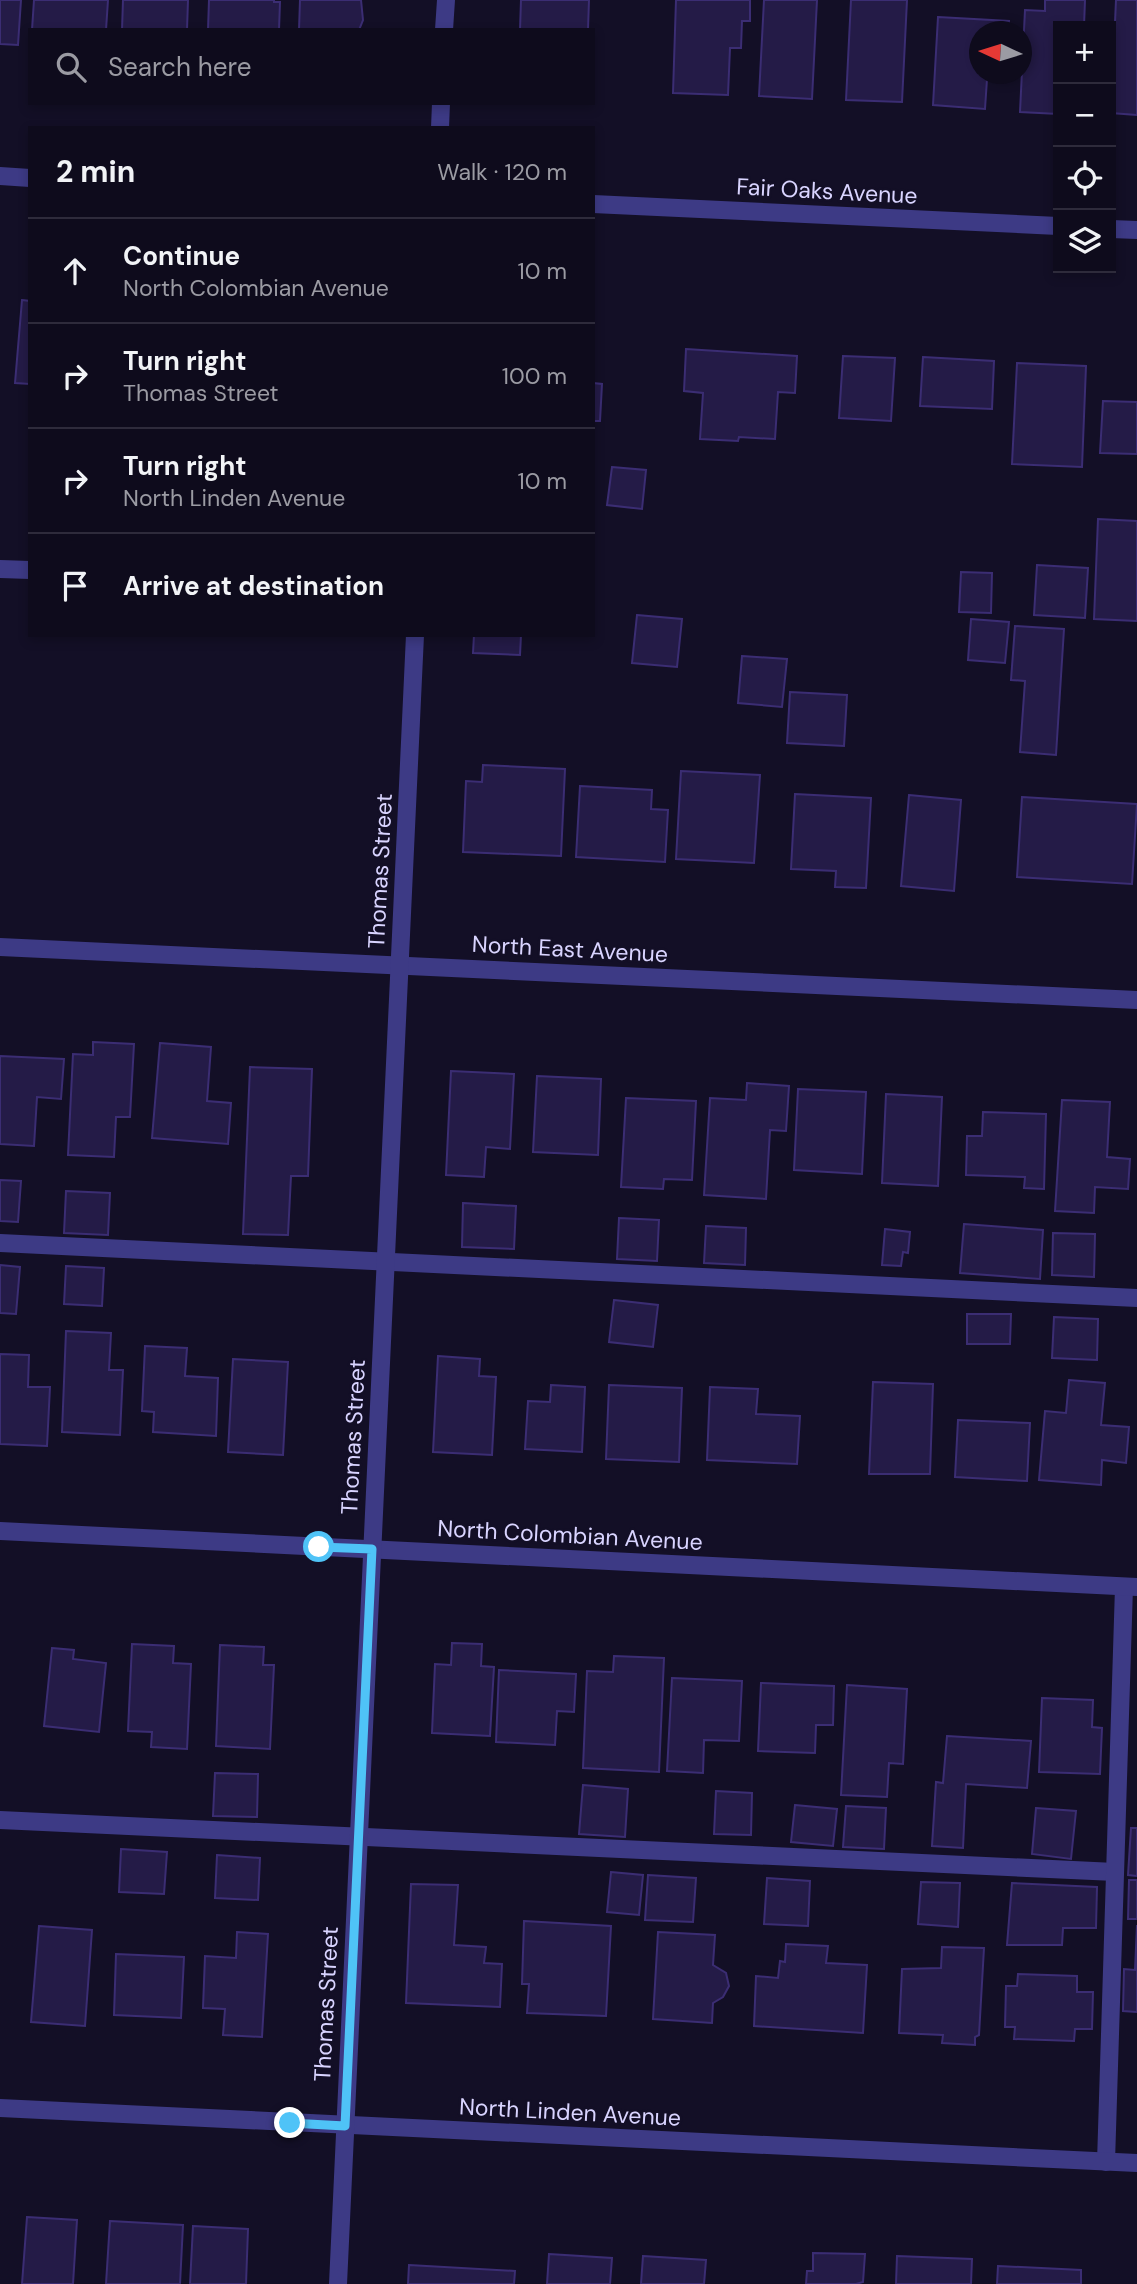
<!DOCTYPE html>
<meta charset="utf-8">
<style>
body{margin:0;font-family:"DM Sans",sans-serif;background:#171425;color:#f1f3f6}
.controls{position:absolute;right:21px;top:21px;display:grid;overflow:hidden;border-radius:0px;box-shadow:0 4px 10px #0003}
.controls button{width:63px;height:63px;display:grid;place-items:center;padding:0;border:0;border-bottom:2px solid #2e2b3b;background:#0e0b1c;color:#f1f3f6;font:35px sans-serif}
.compass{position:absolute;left:969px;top:21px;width:63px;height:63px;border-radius:50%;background:#0e0b1c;box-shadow:0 4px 10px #0003;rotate:274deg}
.stop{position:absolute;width:21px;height:21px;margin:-16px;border:5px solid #4fc3f7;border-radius:50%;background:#fff}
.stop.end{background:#4fc3f7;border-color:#fff;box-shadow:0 2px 7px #0008}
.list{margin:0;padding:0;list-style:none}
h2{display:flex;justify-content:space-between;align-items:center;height:91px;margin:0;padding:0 28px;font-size:30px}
h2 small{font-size:23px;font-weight:400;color:#9b9ba3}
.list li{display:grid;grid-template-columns:46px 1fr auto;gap:21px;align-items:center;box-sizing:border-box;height:105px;padding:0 28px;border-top:2px solid #2e2b3b}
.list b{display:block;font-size:26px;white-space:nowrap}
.list p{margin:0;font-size:23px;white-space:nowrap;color:#9b9ba3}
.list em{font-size:23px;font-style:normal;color:#9b9ba3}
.icon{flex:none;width:38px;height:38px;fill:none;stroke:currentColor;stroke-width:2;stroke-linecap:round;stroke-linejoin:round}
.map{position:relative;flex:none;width:1137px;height:2284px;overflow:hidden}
.search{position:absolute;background:#0e0b1c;box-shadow:0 4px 10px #0003;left:28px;top:28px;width:567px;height:77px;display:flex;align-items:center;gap:18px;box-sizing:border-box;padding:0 24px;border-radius:0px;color:#9b9ba3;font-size:26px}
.panel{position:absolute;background:#0e0b1c;box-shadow:0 4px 10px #0003;left:28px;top:126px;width:567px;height:511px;border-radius:0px}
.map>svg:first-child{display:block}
.building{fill:#241b47;stroke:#3b2d73;stroke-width:2}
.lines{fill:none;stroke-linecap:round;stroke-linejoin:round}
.service{stroke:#3d3a85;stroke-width:18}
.minor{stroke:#3d3a85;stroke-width:18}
.route{stroke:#4fc3f7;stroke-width:9}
.labels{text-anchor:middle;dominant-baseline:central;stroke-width:5;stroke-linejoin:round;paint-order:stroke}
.street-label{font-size:23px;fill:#d9d4ff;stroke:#130f26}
</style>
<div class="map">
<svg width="1137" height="2284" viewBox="0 0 1137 2284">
<rect width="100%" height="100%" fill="#130f26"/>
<!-- building -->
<g class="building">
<path d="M 0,0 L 21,0 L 18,45 L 0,44 Z"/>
<path d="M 34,0 L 108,0 L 106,30 L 32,30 Z"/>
<path d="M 123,0 L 188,0 L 187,30 L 122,30 Z"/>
<path d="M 209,0 L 274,0 L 274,2 L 280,2 L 279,30 L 208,30 Z"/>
<path d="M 300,0 L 361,0 L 363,20 L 359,30 L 299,30 Z"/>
<path d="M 521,0 L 589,0 L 588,30 L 520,30 Z"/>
<path d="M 676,0 L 750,0 L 750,21 L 742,21 L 741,48 L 730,48 L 728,95 L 673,93 Z"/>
<path d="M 764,0 L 817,0 L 812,99 L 759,96 Z"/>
<path d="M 851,0 L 907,0 L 902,102 L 846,100 Z"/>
<path d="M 1045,0 L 1085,0 L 1084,26 L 1058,26 L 1058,114 L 1020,112 L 1025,10 L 1045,11 Z"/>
<path d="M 1116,0 L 1137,0 L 1137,115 L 1111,113 Z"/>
<path d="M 938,17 L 1009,21 L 1008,32 L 979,32 L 979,74 L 1006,74 L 1005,80 L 987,79 L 985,109 L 933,105 Z"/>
<path d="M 22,300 L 30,301 L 30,384 L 15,383 Z"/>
<path d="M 686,349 L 797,356 L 795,393 L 778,392 L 775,439 L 739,437 L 738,441 L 700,439 L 703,393 L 684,391 Z"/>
<path d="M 843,356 L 895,358 L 891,421 L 839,418 Z"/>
<path d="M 923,357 L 994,361 L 992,409 L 920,406 Z"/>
<path d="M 1017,363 L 1086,366 L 1082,467 L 1012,464 Z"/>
<path d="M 593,383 L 602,384 L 600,421 L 593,421 Z"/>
<path d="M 1103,401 L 1137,402 L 1137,454 L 1100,453 Z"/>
<path d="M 612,467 L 646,470 L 642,509 L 607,505 Z"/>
<path d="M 1098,519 L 1137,521 L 1137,621 L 1094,619 Z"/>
<path d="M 1037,565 L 1088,568 L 1085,618 L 1034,615 Z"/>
<path d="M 961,572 L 992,573 L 991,613 L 959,612 Z"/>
<path d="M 637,615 L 682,619 L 677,667 L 632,663 Z"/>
<path d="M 971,619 L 1009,622 L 1005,663 L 968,660 Z"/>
<path d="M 1015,626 L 1064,629 L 1056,755 L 1020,752 L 1025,681 L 1011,680 Z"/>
<path d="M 474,635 L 521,635 L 520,655 L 473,653 Z"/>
<path d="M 742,656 L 787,659 L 782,707 L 738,703 Z"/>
<path d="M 790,692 L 847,695 L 844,746 L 787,743 Z"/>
<path d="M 483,765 L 565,769 L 561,856 L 463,852 L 466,781 L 482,782 Z"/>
<path d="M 681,771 L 760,775 L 754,863 L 676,859 Z"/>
<path d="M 580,786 L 652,790 L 651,809 L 668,810 L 665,862 L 576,857 Z"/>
<path d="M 795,794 L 871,798 L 866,888 L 835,887 L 836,871 L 791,869 Z"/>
<path d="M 909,795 L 961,800 L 954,891 L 901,886 Z"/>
<path d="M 1022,797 L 1137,804 L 1132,884 L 1017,877 Z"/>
<path d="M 93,1042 L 134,1044 L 130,1117 L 116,1117 L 114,1157 L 68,1155 L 73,1054 L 93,1055 Z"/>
<path d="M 160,1043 L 211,1047 L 207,1101 L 231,1103 L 228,1144 L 152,1138 Z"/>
<path d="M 0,1056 L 64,1059 L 61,1099 L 37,1097 L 34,1146 L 0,1144 Z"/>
<path d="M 250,1067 L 312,1069 L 308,1176 L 291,1176 L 288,1235 L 243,1234 Z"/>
<path d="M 451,1071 L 514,1074 L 510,1149 L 486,1147 L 484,1177 L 446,1175 Z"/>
<path d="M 537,1076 L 601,1079 L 598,1155 L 533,1152 Z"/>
<path d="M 747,1083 L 789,1086 L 786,1131 L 770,1130 L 766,1199 L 704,1195 L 710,1098 L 746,1100 Z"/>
<path d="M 798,1089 L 866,1092 L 862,1174 L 794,1170 Z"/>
<path d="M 886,1094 L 942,1097 L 938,1186 L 882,1183 Z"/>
<path d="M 626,1098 L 696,1101 L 692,1180 L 664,1179 L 663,1189 L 621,1187 Z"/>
<path d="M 1062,1100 L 1110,1102 L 1107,1157 L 1130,1159 L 1128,1189 L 1095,1187 L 1094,1213 L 1055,1211 Z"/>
<path d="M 983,1112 L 1046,1114 L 1044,1189 L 1024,1188 L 1025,1177 L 966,1175 L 967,1136 L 982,1136 Z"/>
<path d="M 0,1180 L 21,1181 L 18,1222 L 0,1221 Z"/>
<path d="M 66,1191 L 110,1193 L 108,1235 L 64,1233 Z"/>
<path d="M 463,1203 L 516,1206 L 514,1249 L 462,1247 Z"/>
<path d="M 619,1218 L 659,1220 L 657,1261 L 617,1259 Z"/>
<path d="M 964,1224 L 1043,1230 L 1040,1279 L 960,1273 Z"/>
<path d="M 706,1226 L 746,1228 L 745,1265 L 704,1263 Z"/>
<path d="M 885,1229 L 910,1232 L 908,1253 L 903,1252 L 901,1266 L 882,1265 Z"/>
<path d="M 1053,1233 L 1095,1234 L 1094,1277 L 1052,1275 Z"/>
<path d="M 0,1265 L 20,1267 L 16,1314 L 0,1313 Z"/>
<path d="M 66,1266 L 104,1268 L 102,1306 L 64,1304 Z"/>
<path d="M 614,1300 L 658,1305 L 653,1347 L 609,1342 Z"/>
<path d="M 967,1314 L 1011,1314 L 1010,1344 L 967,1344 Z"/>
<path d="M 1054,1317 L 1098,1319 L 1097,1360 L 1052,1358 Z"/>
<path d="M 66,1331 L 111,1333 L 109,1370 L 123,1370 L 120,1435 L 62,1432 Z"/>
<path d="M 145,1346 L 187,1348 L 185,1376 L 218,1378 L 216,1436 L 153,1432 L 154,1412 L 142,1411 Z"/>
<path d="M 0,1354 L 29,1355 L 28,1387 L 50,1387 L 47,1446 L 0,1444 Z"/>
<path d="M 438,1356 L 480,1359 L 479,1376 L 496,1377 L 492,1455 L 433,1452 Z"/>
<path d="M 233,1359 L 288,1362 L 283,1455 L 228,1452 Z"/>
<path d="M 1069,1380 L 1105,1383 L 1101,1425 L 1129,1427 L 1126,1463 L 1102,1460 L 1101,1485 L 1039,1480 L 1045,1411 L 1066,1413 Z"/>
<path d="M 873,1382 L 933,1384 L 930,1474 L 869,1474 Z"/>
<path d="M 551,1385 L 585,1387 L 582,1452 L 525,1449 L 528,1401 L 550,1402 Z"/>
<path d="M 609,1385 L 682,1388 L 679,1462 L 606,1459 Z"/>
<path d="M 710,1387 L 758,1389 L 756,1414 L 800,1416 L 797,1464 L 707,1460 Z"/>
<path d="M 958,1420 L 1030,1423 L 1027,1481 L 955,1477 Z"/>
<path d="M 452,1643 L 482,1644 L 481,1666 L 494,1667 L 490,1736 L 432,1733 L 435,1664 L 451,1665 Z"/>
<path d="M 132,1644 L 174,1646 L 173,1663 L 191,1664 L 187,1749 L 151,1747 L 152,1732 L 128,1731 Z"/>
<path d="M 220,1645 L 264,1647 L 263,1665 L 274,1665 L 270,1749 L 216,1746 Z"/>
<path d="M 52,1648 L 74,1650 L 73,1659 L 106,1663 L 99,1732 L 44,1726 Z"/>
<path d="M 614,1656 L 664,1658 L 659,1772 L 583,1768 L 587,1671 L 613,1672 Z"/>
<path d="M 499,1670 L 576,1674 L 574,1712 L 557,1711 L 555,1745 L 496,1742 Z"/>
<path d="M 672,1678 L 742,1681 L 739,1741 L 704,1740 L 703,1773 L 667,1771 Z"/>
<path d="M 761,1683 L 834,1686 L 833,1725 L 816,1725 L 815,1753 L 758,1751 Z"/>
<path d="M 847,1685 L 907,1689 L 903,1764 L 889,1763 L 887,1797 L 841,1795 Z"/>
<path d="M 1042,1698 L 1093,1700 L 1092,1727 L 1102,1728 L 1100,1774 L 1039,1772 Z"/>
<path d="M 947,1736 L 1031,1741 L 1027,1788 L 966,1784 L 963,1848 L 932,1846 L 936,1782 L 943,1783 Z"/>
<path d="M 215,1773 L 258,1774 L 257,1817 L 213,1816 Z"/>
<path d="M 583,1785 L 628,1789 L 625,1837 L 579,1834 Z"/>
<path d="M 716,1791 L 752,1793 L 751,1835 L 714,1834 Z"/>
<path d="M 795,1805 L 837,1809 L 833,1846 L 791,1842 Z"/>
<path d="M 846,1806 L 886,1808 L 884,1849 L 843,1847 Z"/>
<path d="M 1036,1808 L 1076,1811 L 1071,1859 L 1032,1854 Z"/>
<path d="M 1131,1828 L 1137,1828 L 1137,1876 L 1128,1875 Z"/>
<path d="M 121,1849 L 167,1852 L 164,1894 L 119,1892 Z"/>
<path d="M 217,1855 L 260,1858 L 258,1900 L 215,1898 Z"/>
<path d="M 611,1872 L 643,1875 L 639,1915 L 607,1912 Z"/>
<path d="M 648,1875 L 696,1878 L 693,1922 L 645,1920 Z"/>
<path d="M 767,1878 L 810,1881 L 808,1926 L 764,1924 Z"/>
<path d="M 1129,1880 L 1137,1880 L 1137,1919 L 1128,1919 Z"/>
<path d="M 921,1882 L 960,1883 L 958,1927 L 918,1924 Z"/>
<path d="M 1012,1883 L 1097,1887 L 1096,1928 L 1063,1928 L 1062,1945 L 1007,1945 Z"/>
<path d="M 411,1884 L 458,1885 L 454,1945 L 486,1947 L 484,1963 L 502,1964 L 500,2007 L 406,2003 Z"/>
<path d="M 524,1921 L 611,1926 L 606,2016 L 527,2013 L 529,1984 L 522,1984 Z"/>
<path d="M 1137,1925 L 1137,2012 L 1123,2011 L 1124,1969 L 1135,1970 Z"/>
<path d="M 39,1926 L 92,1930 L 85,2026 L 31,2022 Z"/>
<path d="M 237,1932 L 268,1934 L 262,2037 L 223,2035 L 225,2009 L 203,2008 L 205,1956 L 236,1958 Z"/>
<path d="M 658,1932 L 715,1935 L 713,1965 L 726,1973 L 729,1986 L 723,1997 L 713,2003 L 712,2023 L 653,2019 Z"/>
<path d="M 786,1944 L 828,1946 L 826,1963 L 867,1965 L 863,2033 L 754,2026 L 756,1976 L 778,1978 L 780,1961 L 785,1962 Z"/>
<path d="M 942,1947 L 984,1948 L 979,2035 L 975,2037 L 975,2045 L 942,2043 L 943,2035 L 899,2033 L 902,1969 L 941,1968 Z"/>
<path d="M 116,1954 L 184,1957 L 181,2018 L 114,2015 Z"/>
<path d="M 1018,1974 L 1077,1976 L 1077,1992 L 1093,1992 L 1092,2029 L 1075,2029 L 1074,2041 L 1014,2039 L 1015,2027 L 1005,2027 L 1006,1986 L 1017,1986 Z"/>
<path d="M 27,2217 L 77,2220 L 73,2284 L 22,2284 Z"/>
<path d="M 110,2221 L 183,2225 L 180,2284 L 106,2284 Z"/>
<path d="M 193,2226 L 248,2229 L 246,2284 L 190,2284 Z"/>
<path d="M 813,2253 L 865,2254 L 863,2282 L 856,2284 L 806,2284 L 807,2271 L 813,2271 Z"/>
<path d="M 549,2254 L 612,2258 L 610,2284 L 547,2284 Z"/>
<path d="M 643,2256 L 706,2260 L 704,2284 L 641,2284 Z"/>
<path d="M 897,2256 L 972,2259 L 971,2284 L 896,2284 Z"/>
<path d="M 409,2265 L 515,2271 L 514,2284 L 408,2284 Z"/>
<path d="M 998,2266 L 1081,2270 L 1081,2284 L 997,2284 Z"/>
</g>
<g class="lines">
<!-- service -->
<g class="service">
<path d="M 0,569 L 30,570"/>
<path d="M 0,1243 L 1137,1298"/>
<path d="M 0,1820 L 1115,1872"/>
<path d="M 1106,2162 L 1124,1587"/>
</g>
<!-- minor -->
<g class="minor">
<path d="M 444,30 L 446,0"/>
<path d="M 440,128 L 441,103"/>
<path d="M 0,176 L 30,178"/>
<path d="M 593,204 L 1058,226"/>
<path d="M 1111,229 L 1137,230"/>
<path d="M 0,947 L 1137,1000"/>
<path d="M 0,1531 L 1137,1587"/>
<path d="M 0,2108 L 1137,2163"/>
<path d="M 338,2284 L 415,635"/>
</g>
</g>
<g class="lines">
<!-- route -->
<path class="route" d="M 290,2123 L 345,2126 L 372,1549 L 319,1547"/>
</g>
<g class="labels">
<!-- street labels -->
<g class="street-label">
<text transform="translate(827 191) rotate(3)">Fair Oaks Avenue</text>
<text transform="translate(380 871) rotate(-87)">Thomas Street</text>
<text transform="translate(570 949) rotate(3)">North East Avenue</text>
<text transform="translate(353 1437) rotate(-87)">Thomas Street</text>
<text transform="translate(570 1535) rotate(3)">North Colombian Avenue</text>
<text transform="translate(326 2004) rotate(-87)">Thomas Street</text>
<text transform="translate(570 2112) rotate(3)">North Linden Avenue</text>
</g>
</g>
</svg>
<div class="controls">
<button>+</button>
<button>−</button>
<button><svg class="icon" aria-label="locate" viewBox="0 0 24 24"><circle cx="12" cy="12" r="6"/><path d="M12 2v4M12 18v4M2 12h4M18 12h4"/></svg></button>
<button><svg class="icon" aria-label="layers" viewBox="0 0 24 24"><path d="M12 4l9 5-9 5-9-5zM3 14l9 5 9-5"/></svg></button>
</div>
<svg class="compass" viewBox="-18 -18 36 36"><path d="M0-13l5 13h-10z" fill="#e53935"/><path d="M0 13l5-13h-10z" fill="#9b9ba3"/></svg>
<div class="stop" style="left:319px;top:1547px"></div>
<div class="stop end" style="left:290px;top:2123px"></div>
<div class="search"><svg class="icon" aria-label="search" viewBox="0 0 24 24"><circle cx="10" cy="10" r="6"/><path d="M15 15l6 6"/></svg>Search here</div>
<section class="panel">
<h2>2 min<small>Walk · 120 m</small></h2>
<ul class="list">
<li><svg class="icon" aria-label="ahead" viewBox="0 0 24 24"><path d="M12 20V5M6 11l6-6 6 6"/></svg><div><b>Continue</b><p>North Colombian Avenue</p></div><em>10 m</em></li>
<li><svg class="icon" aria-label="right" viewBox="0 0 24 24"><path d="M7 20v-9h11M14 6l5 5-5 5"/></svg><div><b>Turn right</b><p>Thomas Street</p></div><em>100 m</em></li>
<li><svg class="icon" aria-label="right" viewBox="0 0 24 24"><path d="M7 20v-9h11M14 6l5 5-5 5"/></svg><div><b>Turn right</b><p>North Linden Avenue</p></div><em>10 m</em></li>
<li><svg class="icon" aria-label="arrive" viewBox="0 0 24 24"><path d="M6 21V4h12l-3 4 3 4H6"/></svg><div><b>Arrive at destination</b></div></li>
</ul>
</section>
</div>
